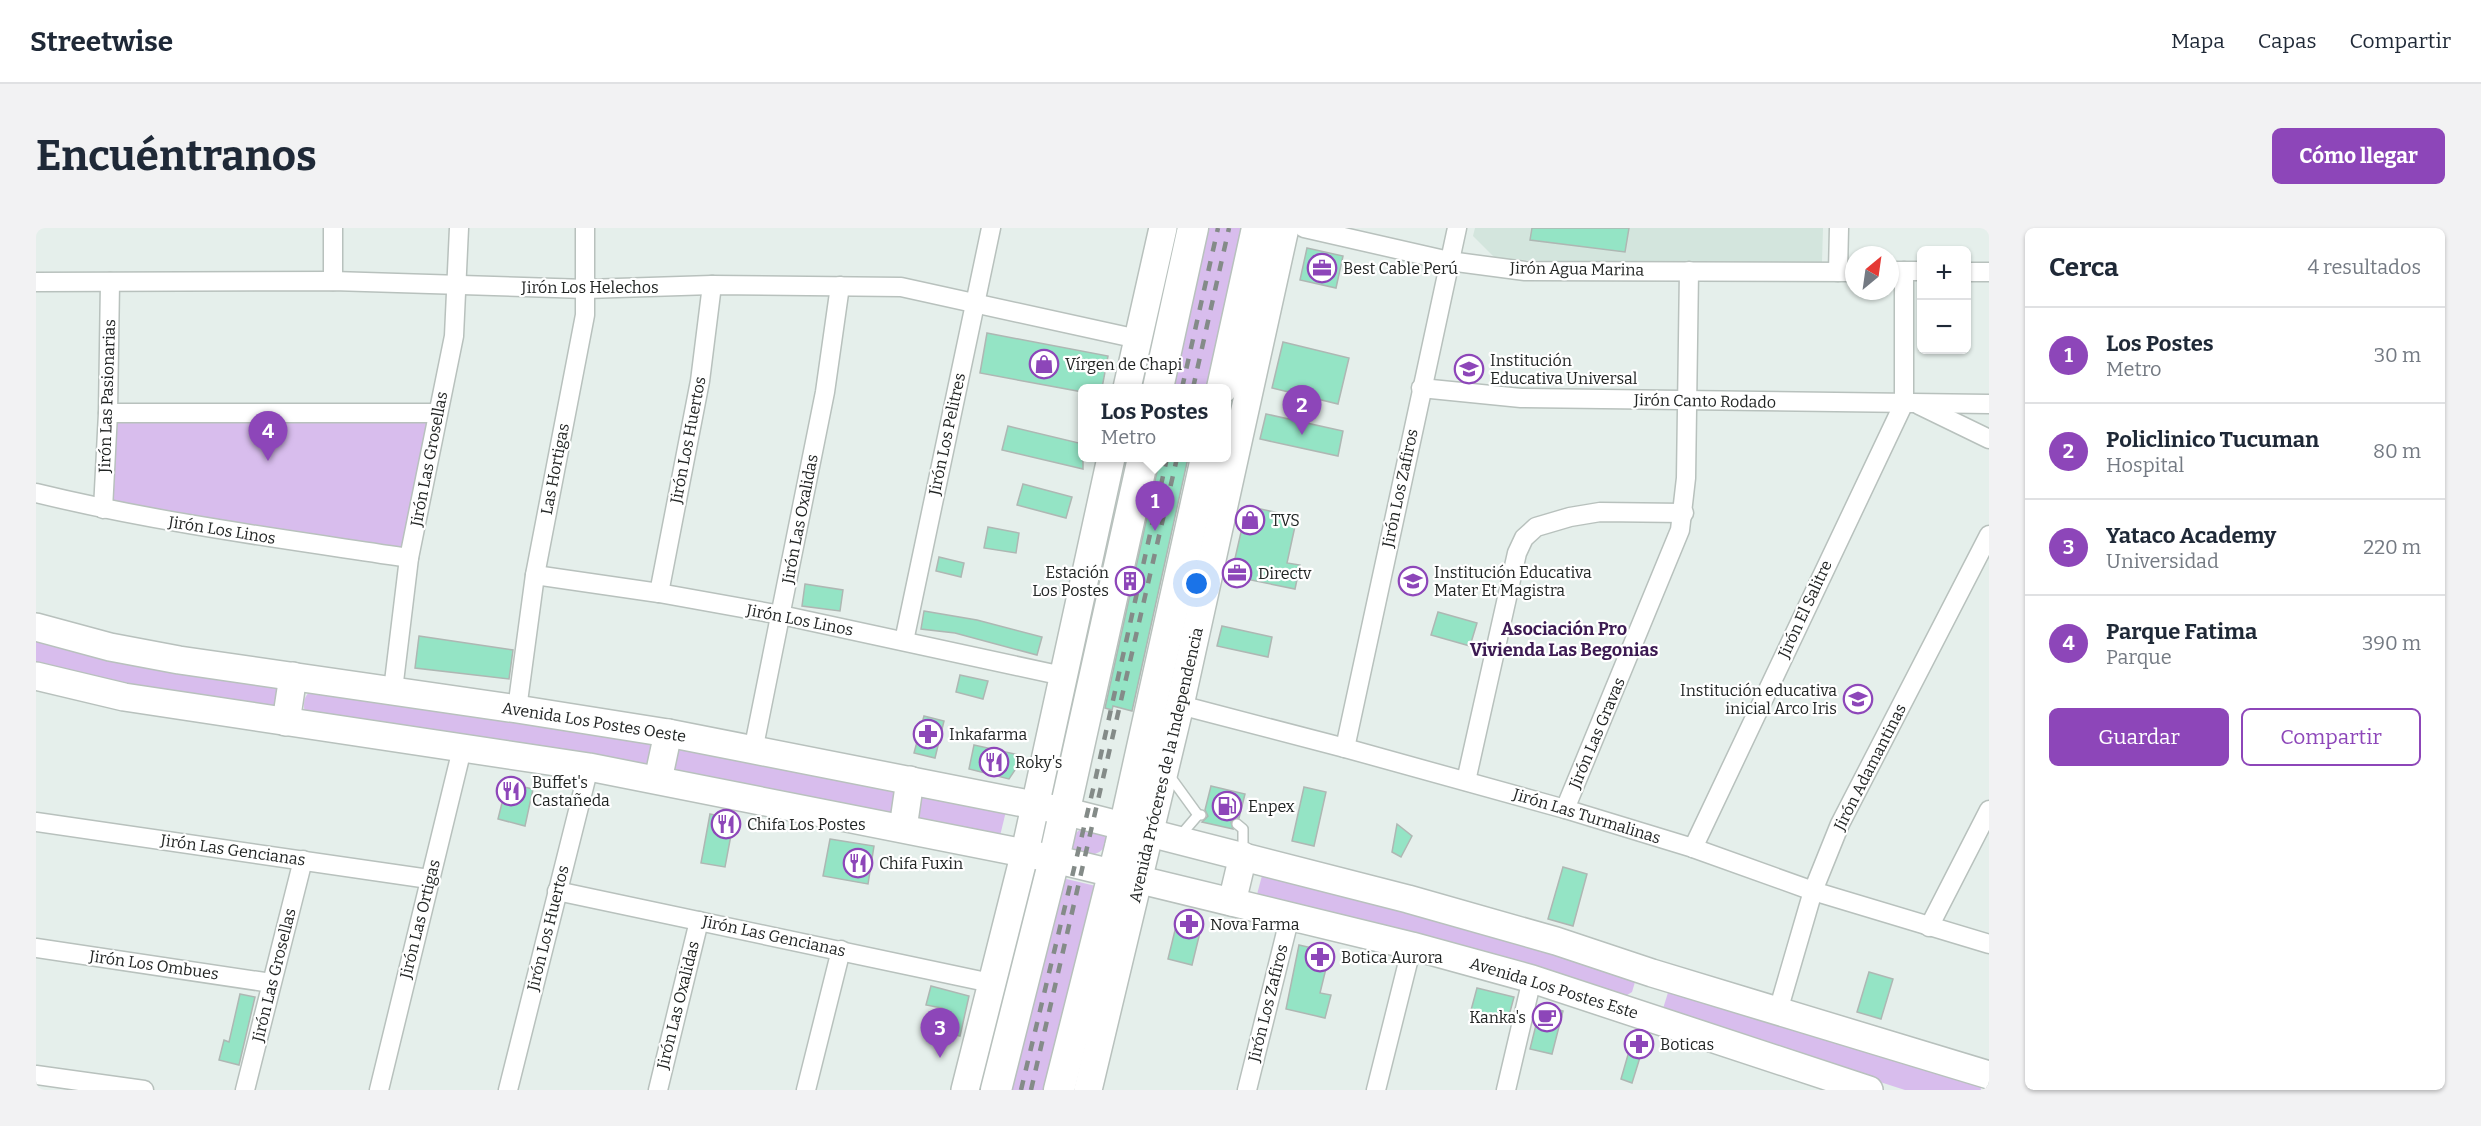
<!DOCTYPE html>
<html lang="es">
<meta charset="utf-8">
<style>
body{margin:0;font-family:Bitter,serif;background:#f2f2f3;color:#1f2937}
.controls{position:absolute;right:18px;top:18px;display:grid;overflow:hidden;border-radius:9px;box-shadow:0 2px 4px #0004}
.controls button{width:54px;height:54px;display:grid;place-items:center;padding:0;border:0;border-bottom:2px solid #e0e1e3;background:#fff;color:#1f2937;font:30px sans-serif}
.compass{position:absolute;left:1809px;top:18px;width:54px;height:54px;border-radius:50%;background:#fff;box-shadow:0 2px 4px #0004;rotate:29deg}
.you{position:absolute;left:1161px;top:356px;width:21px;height:21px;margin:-15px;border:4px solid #fff;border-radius:50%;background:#1a73e8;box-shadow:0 0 0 9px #1a73e833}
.badge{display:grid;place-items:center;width:39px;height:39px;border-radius:50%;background:#8d46b9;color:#fff;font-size:20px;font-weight:700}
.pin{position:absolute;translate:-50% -50px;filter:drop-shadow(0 2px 3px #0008)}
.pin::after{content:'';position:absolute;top:32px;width:21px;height:18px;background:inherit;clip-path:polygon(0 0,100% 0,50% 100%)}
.popup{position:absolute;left:1042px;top:156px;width:153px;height:78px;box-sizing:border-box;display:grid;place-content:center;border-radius:9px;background:#fff;filter:drop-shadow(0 2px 4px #0005);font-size:20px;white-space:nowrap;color:#747a83}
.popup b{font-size:22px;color:#1f2937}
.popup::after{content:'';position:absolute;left:50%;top:100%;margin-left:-12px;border:12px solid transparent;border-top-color:#fff}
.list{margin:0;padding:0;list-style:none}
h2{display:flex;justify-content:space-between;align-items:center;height:78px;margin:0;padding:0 24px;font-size:26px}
h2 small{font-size:20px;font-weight:400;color:#747a83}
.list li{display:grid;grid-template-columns:39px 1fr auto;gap:18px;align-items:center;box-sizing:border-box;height:96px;padding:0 24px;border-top:2px solid #e0e1e3}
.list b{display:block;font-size:22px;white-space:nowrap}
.list p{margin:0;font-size:20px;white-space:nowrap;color:#747a83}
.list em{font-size:20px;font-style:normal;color:#747a83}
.actions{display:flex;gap:12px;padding:18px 24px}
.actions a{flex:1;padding:14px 0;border:2px solid #8d46b9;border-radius:9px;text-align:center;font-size:21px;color:#8d46b9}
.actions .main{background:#8d46b9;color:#fff}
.map{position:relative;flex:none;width:1953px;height:862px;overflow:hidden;border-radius:9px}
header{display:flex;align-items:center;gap:36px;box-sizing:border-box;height:84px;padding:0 30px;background:#fff;border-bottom:2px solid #e0e1e3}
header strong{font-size:28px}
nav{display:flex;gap:33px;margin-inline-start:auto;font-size:21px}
.intro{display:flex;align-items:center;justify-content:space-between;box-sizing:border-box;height:144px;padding:0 36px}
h1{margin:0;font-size:42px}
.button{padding:15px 27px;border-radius:9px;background:#8d46b9;color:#fff;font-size:21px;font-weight:700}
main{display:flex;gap:36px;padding:0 36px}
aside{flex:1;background:#fff;border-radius:9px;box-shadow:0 2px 4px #0004}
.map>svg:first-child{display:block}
.built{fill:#d3e5dd}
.green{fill:#d8bded}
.building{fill:#94e4c5;stroke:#aeb7b3;stroke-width:1.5}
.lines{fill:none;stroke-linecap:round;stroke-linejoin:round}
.lane-casing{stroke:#b8c1bd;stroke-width:12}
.street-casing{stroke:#b8c1bd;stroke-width:21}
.secondary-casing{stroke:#b8c1bd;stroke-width:30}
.primary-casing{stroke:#b8c1bd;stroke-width:33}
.lane{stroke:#fff;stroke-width:9}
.street{stroke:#fff;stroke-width:18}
.secondary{stroke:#fff;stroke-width:27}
.primary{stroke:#fff;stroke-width:30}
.rail{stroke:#848b88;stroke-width:4.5;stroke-dasharray:10 10;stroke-linecap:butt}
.labels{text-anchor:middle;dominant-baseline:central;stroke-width:4.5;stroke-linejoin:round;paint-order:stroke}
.poi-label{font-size:16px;fill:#222524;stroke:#fff;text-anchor:start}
.street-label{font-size:16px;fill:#222524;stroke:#fff}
.neighbourhood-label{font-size:18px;font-weight:bold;fill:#3c1a52;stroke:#fff}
</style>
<header>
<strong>Streetwise</strong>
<nav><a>Mapa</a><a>Capas</a><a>Compartir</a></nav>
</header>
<div class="intro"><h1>Encuéntranos</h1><a class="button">Cómo llegar</a></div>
<main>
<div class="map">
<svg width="1953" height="862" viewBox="0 0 1953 862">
<rect width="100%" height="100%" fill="#e5efeb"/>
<!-- built -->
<path class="built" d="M 1439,0 L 1787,0 L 1786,34 L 1574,35 L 1460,31 L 1437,8 Z"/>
<!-- green -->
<g class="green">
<path d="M 1166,0 L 1211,0 L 1175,160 L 1130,160 Z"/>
<path d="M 81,192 L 392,192 L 368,324 L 77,274 Z"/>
<path d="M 0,406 L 241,453 L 247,481 L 0,443 Z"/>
<path d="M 279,460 L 617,516 L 613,535 L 605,540 L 269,487 C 267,474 267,467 279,460 Z"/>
<path d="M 643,518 L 859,557 L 858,585 L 851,590 L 639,545 L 638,529 Z"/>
<path d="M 892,565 L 971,579 L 963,612 L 884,595 L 878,588 L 884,569 Z"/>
<path d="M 1047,599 L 1078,602 C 1066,631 1056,630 1029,622 L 1035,609 Z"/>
<path d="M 1227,644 L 1594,747 L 1599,754 L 1596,764 L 1588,769 L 1220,670 Z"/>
<path d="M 1022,649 L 1064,659 L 1015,862 L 969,862 Z"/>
<path d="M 1634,758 L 1944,852 L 1945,862 L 1869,862 L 1626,784 Z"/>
</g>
<!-- building -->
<g class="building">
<path d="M 1496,0 L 1593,0 L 1589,24 L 1494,12 Z"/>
<path d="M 1271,20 L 1307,28 L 1300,60 L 1264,52 Z"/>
<path d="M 951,105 L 1072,128 L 1066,160 L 1047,160 L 1047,164 L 944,145 Z"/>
<path d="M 1247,114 L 1313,130 L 1302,176 L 1236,160 Z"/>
<path d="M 1230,186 L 1307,203 L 1302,228 L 1224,211 Z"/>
<path d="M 972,198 L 1047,216 L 1047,241 L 966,222 Z"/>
<path d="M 1124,230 L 1152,230 L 1096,483 L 1077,478 L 1076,482 L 1069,480 Z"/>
<path d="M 987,256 L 1036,269 L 1030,290 L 981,277 Z"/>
<path d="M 1211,278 L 1261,289 L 1251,335 L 1264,337 L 1259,361 L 1195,348 Z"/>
<path d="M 952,299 L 983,305 L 980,325 L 948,320 Z"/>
<path d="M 903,329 L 928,335 L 925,349 L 900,343 Z"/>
<path d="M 769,356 L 807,362 L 804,383 L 766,378 Z"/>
<path d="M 888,383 L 941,392 L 1006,409 L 1001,427 L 919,405 L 885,401 Z"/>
<path d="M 1402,384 L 1441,395 L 1434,418 L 1395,407 Z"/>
<path d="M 1186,398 L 1236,409 L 1232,429 L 1181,418 Z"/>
<path d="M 383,408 L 477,422 L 473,451 L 379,440 Z"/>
<path d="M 924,447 L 952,453 L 947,471 L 920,464 Z"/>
<path d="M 888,488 L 908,493 L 899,530 L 878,525 Z"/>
<path d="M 938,517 L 983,527 L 979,542 L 973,551 L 933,541 Z"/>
<path d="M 471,555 L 497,561 L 489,598 L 462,591 Z"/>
<path d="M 1175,558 L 1209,566 L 1203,590 L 1198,590 L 1195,594 L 1197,601 L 1166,594 L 1172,588 L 1169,582 Z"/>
<path d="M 1268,559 L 1290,564 L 1278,618 L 1256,613 Z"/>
<path d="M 674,586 L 698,591 L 689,639 L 665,635 Z"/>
<path d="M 1361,596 L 1376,608 L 1365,629 L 1356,624 Z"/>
<path d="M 794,611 L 838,618 L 832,656 L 787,648 Z"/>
<path d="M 1527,639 L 1551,646 L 1537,698 L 1512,691 Z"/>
<path d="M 1143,686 L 1167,692 L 1156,737 L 1132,731 Z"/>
<path d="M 1263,717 L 1294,724 L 1284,765 L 1295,767 L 1289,790 L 1250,781 Z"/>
<path d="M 1833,744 L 1857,751 L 1845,791 L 1821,784 Z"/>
<path d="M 895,758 L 933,768 L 924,808 L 900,802 L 906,780 L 890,777 Z"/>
<path d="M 1441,760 L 1478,769 L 1471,795 L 1434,786 Z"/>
<path d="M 204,766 L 219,769 L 203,837 L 183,832 L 188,812 L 193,814 Z"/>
<path d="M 1505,777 L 1527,783 L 1516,826 L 1494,821 Z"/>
<path d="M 1598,806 L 1610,810 L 1596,855 L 1585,851 Z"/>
</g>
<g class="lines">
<!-- lane casing -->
<g class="lane-casing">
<g id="lane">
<path d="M 1133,547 L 1162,587"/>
<path d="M 1201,596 L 1207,601 L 1207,626"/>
<path d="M 1144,608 L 1162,587 L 1165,587"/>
</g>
</g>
<!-- street casing -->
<g class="street-casing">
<g id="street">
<path d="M 297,0 L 297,53"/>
<path d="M 1268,0 L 1413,33 L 1489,43 L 1818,44"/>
<path d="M 1854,43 L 1886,43"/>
<path d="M 1802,44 L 1803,0"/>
<path d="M 1930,44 L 1953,44"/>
<path d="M 0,54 L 297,53 L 550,61 L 676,57 L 865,59 L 1102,111"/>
<path d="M 1385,160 L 1485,170 L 1953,176"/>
<path d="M 1883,177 L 1953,211"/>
<path d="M 72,185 L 401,185"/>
<path d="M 0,265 C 123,295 248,311 373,330"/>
<path d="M 67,281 L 72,185 L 74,54"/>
<path d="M 499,347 L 623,365 L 745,387 L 1027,448"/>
<path d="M 623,365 L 664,153 L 676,57"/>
<path d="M 868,413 L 955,0"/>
<path d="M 357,462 L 373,330 L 418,108 L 423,0"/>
<path d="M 1144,477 L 1309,520 L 1529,581 L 1657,620 L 1777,663 L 1953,716"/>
<path d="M 481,481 L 499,347 L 549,87 L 549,0"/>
<path d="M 1309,520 L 1421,0"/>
<path d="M 717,523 L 789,164 L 804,58"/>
<path d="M 1430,553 L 1481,325 L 1488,310 L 1500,299 L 1534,289 L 1564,284 L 1648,285"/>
<path d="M 1529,581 L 1644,302 L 1650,250 L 1653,43"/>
<path d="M 0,594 L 393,651"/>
<path d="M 1657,620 L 1868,175 L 1868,43"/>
<path d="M 521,663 L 955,755"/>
<path d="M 1893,699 L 1953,582"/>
<path d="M 0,720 L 235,755"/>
<path d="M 1742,783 L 1777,663 L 1804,596 L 1953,307"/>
<path d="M 0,847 L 108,862"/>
<path d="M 209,862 L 267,632"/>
<path d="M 343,862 L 426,521"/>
<path d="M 472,862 L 553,539"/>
<path d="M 622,862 L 663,693"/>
<path d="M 770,862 L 805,722"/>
<path d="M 1211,862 L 1254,688"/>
<path d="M 1340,862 L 1376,718"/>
<path d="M 1470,862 L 1496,751"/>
</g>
</g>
<!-- secondary casing -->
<g class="secondary-casing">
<g id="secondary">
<path d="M 1091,160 L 1127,0"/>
<path d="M 0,399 L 74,419 L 143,432 L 481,481 L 632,505 L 1028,583 L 1372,671 L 1520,713 L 1616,745 L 1953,847"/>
<path d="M 0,448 L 88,469 L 553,539 L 1018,631 L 1376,718 L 1496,751 L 1833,862"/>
<path d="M 250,494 L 257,448"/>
<path d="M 622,552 L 632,505"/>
<path d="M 867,600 L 874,552"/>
<path d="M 1196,674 L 1207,628"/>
<path d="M 929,862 L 989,624 L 1075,230"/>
<path d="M 1052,862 L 1144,477 L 1249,0"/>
</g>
</g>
<!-- primary casing -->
<g class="primary-casing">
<g id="primary">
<path d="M 1122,160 L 1157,0"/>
<path d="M 1186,160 L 1221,0"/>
<path d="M 960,862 L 1016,640 L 1107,230"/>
<path d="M 1023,862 L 1084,619 L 1170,230"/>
</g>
</g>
<!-- lane -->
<use href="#lane" class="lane"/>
<!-- street -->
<use href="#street" class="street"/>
<!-- secondary -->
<use href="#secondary" class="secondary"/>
<!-- primary -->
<use href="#primary" class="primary"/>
<!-- rail -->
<g class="rail">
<path d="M 1146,160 L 1182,0"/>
<path d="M 1157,160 L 1193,0"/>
<path d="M 985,862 L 1059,553 L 1131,230"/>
<path d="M 995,862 L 1141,230"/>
</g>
</g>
<!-- icons -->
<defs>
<g id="office-ring" transform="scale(1.5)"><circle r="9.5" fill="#fff" stroke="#8d46b9" stroke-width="1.5"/><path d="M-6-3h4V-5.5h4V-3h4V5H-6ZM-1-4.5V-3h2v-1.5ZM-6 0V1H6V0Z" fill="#8d46b9"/></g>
<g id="shop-ring" transform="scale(1.5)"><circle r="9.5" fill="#fff" stroke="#8d46b9" stroke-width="1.5"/><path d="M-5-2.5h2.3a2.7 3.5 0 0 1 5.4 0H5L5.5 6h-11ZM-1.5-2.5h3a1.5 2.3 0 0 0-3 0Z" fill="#8d46b9"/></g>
<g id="school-ring" transform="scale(1.5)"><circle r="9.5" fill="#fff" stroke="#8d46b9" stroke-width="1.5"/><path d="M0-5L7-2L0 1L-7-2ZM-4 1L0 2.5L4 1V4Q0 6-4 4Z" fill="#8d46b9"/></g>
<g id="building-ring" transform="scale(1.5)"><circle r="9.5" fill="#fff" stroke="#8d46b9" stroke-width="1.5"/><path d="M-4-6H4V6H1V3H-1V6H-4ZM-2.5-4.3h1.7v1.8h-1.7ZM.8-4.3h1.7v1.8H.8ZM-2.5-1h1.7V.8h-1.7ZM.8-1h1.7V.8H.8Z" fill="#8d46b9"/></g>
<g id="pharmacy-ring" transform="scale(1.5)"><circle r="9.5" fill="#fff" stroke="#8d46b9" stroke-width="1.5"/><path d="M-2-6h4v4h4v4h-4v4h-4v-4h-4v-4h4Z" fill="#8d46b9"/></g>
<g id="restaurant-ring" transform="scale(1.5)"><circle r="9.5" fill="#fff" stroke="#8d46b9" stroke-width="1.5"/><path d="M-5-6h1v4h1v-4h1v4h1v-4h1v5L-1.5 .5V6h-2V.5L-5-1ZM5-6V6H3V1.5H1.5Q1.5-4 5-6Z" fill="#8d46b9"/></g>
<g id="fuel-ring" transform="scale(1.5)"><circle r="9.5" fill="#fff" stroke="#8d46b9" stroke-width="1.5"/><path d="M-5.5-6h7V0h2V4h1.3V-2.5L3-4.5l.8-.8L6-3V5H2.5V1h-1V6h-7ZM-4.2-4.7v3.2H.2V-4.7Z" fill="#8d46b9"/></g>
<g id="cafe-ring" transform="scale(1.5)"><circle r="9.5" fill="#fff" stroke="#8d46b9" stroke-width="1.5"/><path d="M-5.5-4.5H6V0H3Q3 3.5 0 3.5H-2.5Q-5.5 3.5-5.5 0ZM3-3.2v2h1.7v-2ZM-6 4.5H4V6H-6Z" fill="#8d46b9"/></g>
</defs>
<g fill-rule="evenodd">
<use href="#office-ring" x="1286" y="40"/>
<use href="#shop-ring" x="1008" y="136"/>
<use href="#school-ring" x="1433" y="141"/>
<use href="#shop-ring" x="1214" y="292"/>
<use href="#office-ring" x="1201" y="345"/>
<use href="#building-ring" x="1094" y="353"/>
<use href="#school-ring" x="1377" y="353"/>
<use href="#school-ring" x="1822" y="471"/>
<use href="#pharmacy-ring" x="892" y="506"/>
<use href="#restaurant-ring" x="958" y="534"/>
<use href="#restaurant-ring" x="475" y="563"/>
<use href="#fuel-ring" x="1191" y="578"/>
<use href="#restaurant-ring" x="690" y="596"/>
<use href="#restaurant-ring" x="822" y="635"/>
<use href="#pharmacy-ring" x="1153" y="696"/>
<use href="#pharmacy-ring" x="1284" y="729"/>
<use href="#cafe-ring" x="1511" y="789"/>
<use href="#pharmacy-ring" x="1603" y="816"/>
</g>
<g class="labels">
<!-- poi labels -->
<g class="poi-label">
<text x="1307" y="40">Best Cable Perú</text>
<text x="1454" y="132">Institución<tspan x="1454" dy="18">Educativa Universal</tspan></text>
<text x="1029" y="136">Vírgen de Chapi</text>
<text x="1235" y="292">TVS</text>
<text x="1073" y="344" text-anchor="end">Estación<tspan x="1073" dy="18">Los Postes</tspan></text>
<text x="1398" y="344">Institución Educativa<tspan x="1398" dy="18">Mater Et Magistra</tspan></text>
<text x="1222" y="345">Directv</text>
<text x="1801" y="462" text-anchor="end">Institución educativa<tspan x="1801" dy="18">inicial Arco Iris</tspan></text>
<text x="913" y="506">Inkafarma</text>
<text x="979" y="534">Roky's</text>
<text x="496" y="554">Buffet's<tspan x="496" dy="18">Castañeda</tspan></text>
<text x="1212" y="578">Enpex</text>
<text x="711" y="596">Chifa Los Postes</text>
<text x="843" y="635">Chifa Fuxin</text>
<text x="1174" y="696">Nova Farma</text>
<text x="1305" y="729">Botica Aurora</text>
<text x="1490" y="789" text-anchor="end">Kanka's</text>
<text x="1624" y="816">Boticas</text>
</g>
<!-- street labels -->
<g class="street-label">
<text transform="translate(1541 41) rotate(1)">Jirón Agua Marina</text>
<text x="554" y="59">Jirón Los Helechos</text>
<text transform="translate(71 168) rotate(-88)">Jirón Las Pasionarias</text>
<text transform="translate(1669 173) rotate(1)">Jirón Canto Rodado</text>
<text transform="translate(911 206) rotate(-78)">Jirón Los Pelitres</text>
<text transform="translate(652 212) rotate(-79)">Jirón Los Huertos</text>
<text transform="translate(393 231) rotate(-79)">Jirón Las Grosellas</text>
<text transform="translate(519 241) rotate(-79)">Las Hortigas</text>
<text transform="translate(1364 260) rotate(-78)">Jirón Los Zafiros</text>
<text transform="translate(764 291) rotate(-79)">Jirón Las Oxalidas</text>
<text transform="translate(186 302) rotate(9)">Jirón Los Linos</text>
<text transform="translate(1769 381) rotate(-65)">Jirón El Salitre</text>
<text transform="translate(764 392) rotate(11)">Jirón Los Linos</text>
<text transform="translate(558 494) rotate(9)">Avenida Los Postes Oeste</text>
<text transform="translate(1561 505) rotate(-67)">Jirón Las Gravas</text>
<text transform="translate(1130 537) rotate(-77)">Avenida Próceres de la Independencia</text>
<text transform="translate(1834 539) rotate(-63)">Jirón Adamantinas</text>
<text transform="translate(1551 588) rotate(17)">Jirón Las Turmalinas</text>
<text transform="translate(197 622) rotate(8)">Jirón Las Gencianas</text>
<text transform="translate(384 691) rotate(-76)">Jirón Las Ortigas</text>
<text transform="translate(512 700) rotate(-76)">Jirón Los Huertos</text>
<text transform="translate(738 708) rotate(12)">Jirón Las Gencianas</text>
<text transform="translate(118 737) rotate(8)">Jirón Los Ombues</text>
<text transform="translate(238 747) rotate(-76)">Jirón Las Grosellas</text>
<text transform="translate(1518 760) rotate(17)">Avenida Los Postes Este</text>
<text transform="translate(1232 775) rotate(-76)">Jirón Los Zafiros</text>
<text transform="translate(642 777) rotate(-76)">Jirón Las Oxalidas</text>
</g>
<!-- neighbourhood labels -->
<g class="neighbourhood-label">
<text x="1528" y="401">Asociación Pro<tspan x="1528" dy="21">Vivienda Las Begonias</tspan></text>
</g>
</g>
</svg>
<div class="controls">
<button>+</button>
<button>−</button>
</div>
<svg class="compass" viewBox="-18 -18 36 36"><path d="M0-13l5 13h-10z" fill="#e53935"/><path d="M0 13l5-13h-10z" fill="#747a83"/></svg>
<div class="you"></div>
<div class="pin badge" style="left:1119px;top:303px">1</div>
<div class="popup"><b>Los Postes</b>Metro</div>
<div class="pin badge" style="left:1266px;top:207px">2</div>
<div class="pin badge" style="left:904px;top:830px">3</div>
<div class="pin badge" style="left:232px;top:233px">4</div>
</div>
<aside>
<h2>Cerca<small>4 resultados</small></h2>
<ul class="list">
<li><span class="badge">1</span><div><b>Los Postes</b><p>Metro</p></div><em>30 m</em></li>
<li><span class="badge">2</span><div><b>Policlinico Tucuman</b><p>Hospital</p></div><em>80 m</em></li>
<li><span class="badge">3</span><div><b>Yataco Academy</b><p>Universidad</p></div><em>220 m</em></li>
<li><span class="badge">4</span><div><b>Parque Fatima</b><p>Parque</p></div><em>390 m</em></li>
</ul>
<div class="actions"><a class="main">Guardar</a><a>Compartir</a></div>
</aside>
</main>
